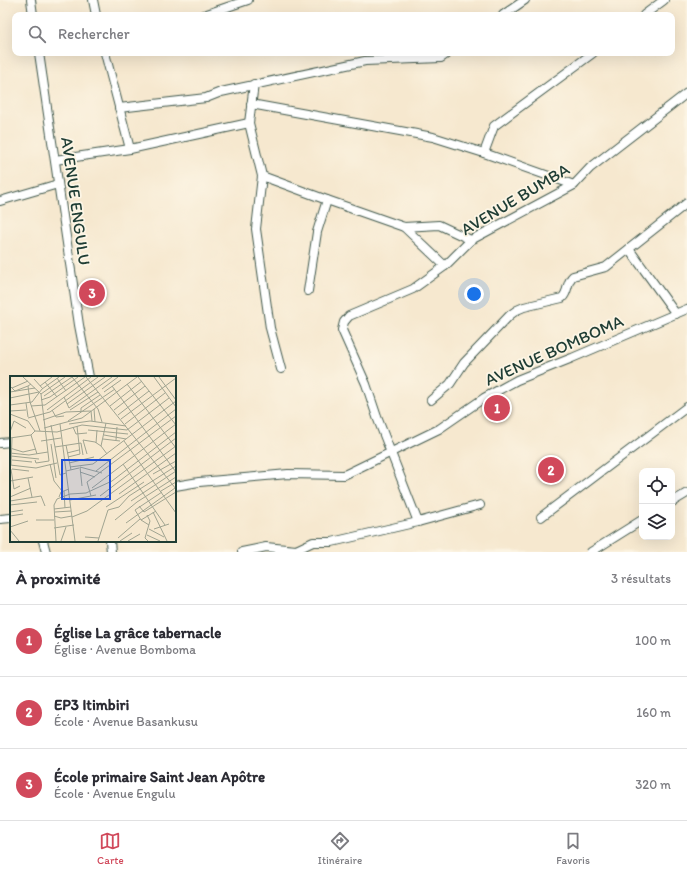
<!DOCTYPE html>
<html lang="fr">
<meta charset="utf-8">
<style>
body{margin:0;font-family:Itim,sans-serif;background:#f2f2f3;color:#2b2b33}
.controls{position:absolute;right:12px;bottom:12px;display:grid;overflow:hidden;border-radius:8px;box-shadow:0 4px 16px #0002}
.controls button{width:36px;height:36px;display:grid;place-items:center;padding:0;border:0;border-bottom:1px solid #e1e1e2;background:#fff;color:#2b2b33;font:20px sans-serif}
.you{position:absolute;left:474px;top:294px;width:14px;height:14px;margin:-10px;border:3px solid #fff;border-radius:50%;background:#1a73e8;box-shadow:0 0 0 6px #1a73e833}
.badge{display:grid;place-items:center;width:26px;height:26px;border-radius:50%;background:#d1495b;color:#fff;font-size:13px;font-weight:700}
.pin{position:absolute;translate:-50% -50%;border:2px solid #fff;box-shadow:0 1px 4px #0006}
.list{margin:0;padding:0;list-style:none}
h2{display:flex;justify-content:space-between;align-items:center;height:52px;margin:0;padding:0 16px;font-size:17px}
h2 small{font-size:13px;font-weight:400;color:#7c7c81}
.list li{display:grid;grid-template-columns:26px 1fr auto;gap:12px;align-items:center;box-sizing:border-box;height:72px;padding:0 16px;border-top:1px solid #e1e1e2}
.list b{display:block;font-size:15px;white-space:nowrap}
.list p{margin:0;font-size:13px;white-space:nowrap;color:#7c7c81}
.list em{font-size:13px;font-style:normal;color:#7c7c81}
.icon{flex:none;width:22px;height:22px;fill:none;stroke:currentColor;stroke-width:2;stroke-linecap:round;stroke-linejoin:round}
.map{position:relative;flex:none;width:687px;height:552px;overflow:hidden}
.search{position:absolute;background:#fff;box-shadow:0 4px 16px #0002;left:12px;right:12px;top:12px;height:44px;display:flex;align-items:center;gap:10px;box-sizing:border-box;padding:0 14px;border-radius:8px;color:#7c7c81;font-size:15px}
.sheet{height:268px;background:#fff}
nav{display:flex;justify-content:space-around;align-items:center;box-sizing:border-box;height:56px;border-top:1px solid #e1e1e2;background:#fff;font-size:11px;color:#7c7c81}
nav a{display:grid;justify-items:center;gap:2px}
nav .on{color:#d1495b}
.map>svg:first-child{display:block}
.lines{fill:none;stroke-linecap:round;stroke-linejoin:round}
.minor-casing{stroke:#3f574b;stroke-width:10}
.minor{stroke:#fff;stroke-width:8}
.labels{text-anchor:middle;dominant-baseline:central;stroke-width:3.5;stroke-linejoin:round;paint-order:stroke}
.street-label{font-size:17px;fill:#1f3d34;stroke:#fcf5e5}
.inset-road{fill:none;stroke:#a0a491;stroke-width:1}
.view{fill:#1d4ed8;fill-opacity:0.15;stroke:#1d4ed8;stroke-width:2}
.inset-edge{fill:none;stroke:#1f3d34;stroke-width:2}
</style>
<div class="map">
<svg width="687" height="552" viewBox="0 0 687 552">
<rect width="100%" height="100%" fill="#fcf5e5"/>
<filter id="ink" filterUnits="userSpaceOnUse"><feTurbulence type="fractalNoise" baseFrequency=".025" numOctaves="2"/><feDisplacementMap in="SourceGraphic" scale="8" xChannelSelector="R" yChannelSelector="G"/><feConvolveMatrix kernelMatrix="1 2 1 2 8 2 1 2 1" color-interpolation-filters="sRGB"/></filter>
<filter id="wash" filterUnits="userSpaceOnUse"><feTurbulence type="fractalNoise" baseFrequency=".012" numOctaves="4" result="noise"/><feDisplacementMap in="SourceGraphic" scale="16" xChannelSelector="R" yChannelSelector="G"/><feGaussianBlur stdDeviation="0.9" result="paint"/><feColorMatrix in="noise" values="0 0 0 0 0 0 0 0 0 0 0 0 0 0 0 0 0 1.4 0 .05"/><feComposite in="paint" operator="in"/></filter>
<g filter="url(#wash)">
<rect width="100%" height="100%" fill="#f6e8cf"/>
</g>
<g filter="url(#ink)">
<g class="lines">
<!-- minor casing -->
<g class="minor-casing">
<g id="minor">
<path d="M 31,0 L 33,15"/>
<path d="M 93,0 L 96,15"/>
<path d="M 204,15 L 248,0"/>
<path d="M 503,15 L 525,0"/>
<path d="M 644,15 L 664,0"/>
<path d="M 39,53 L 79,325 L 89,377"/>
<path d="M 105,53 L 130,149"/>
<path d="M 254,84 L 249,123 L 262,176 L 256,229 L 270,328 L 281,369"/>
<path d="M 251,104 L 433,137 L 484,153 L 574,185"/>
<path d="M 119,108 L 206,98 L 221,92 L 365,61 L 441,58 L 448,53"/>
<path d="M 484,153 L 494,126 L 593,53"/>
<path d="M 55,160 L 130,149 L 249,123"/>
<path d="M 262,176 L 327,200 L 404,227 L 439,225 L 471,240"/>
<path d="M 0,201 L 58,184"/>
<path d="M 404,227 L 445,266"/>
<path d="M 629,249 L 676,314"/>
<path d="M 308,291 L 317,232 L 327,200"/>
<path d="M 431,400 L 450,384 L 464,363 L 510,315 L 517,310 L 524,307 L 562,298 C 569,292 566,282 573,276 L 606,267 L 687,203"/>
<path d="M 0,443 L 11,442"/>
<path d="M 175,486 L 199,482 L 288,474 L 344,475 L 439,429 L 484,398 L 517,380 L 572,358 L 687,309"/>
<path d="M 672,502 L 687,493"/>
<path d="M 541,517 L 687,407"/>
<path d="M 0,519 L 11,518"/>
<path d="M 418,522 L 377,417 L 366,384 L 342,330 L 344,322 L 349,316 L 413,289 L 445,266 L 471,240 L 574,185 L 590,168 L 687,93"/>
<path d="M 43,541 L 46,552"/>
<path d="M 110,541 L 111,552"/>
<path d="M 242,552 L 266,547 L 296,550 L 313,542 L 332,542 L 418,522 L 480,505"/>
<path d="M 591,552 L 642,520"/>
</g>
</g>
<!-- minor -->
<use href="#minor" class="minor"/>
</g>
</g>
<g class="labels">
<!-- street labels -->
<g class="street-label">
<text transform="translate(515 199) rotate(-31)">AVENUE BUMBA</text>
<text transform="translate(76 201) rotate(82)">AVENUE ENGULU</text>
<text transform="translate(554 350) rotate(-24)">AVENUE BOMBOMA</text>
</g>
</g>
<!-- overview -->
<g transform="translate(10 376)">
<rect width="166" height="166" fill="#f6e8cf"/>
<path class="inset-road" d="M 13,1 L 31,18 L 39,85 L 26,87 L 25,84M 62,1 L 88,33 L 92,46M 76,1 L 166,113M 128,1 L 166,49M 144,1 L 166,31M 149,1 L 166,24M 47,2 L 56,15M 24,3 L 33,13M 35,6 L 47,21M 21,8 L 18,10 L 20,26 L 30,55M 117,8 L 166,72M 0,10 L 2,12 L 18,5M 30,10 L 42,1M 102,10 L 166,96M 2,12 L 5,15 L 18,10M 92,13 L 108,1M 0,16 L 25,12M 94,16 L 111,4M 31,18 L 55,1M 34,20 L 62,1M 54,21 L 59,32M 0,22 L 29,16M 31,24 L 40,21 L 68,1M 16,27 L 18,41M 57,28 L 95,1M 0,29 L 22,26 L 32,13 L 49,1M 21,30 L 35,29 L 75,1M 100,30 L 132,5M 59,32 L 102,1M 84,33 L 85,46M 37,34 L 81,1M 42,34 L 46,41 L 54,40M 60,34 L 88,16M 104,34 L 135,10M 0,35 L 16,34M 71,35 L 71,32 L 90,19M 0,38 L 18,45 L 25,55M 108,39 L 139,15M 18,42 L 40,36 L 88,1M 111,43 L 166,2M 33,44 L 56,36 L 81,35 L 82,45M 58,45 L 105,13M 96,47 L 91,70 L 97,78M 50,48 L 65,165M 59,48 L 80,45 L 116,50M 115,48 L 155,17M 41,49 L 50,99 L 56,97M 63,51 L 66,58 L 77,57M 34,52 L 72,42 L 127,1M 78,54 L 118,58M 25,55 L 47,56 L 72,49 L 117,54 L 159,22M 0,56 L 4,45 L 16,52M 21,59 L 27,78M 94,59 L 116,63M 0,62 L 21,59 L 25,55M 93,63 L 110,65M 106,64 L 107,51M 31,65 L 51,62M 114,65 L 166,137M 86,67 L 87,54M 41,68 L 46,102M 56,69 L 61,94M 45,71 L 71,67 L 73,79M 0,72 L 13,76 L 26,73M 0,77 L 19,79 L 38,76M 57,77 L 69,74M 77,78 L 73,64 L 85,66 L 91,70M 1,80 L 29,83M 58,81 L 70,78 L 67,50M 2,84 L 22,86M 59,87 L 84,81M 40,88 L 44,105 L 52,115M 113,88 L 155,149M 0,89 L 26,92 L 47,87M 1,89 L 2,62M 60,91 L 83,88 L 166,25M 70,91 L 92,97M 70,91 L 72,110M 1,93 L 4,113 L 10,110M 2,93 L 19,95M 56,95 L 69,92M 86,95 L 166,33M 70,96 L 85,101M 143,98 L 166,85M 18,102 L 22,121M 0,105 L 23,101M 82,112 L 166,48M 54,115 L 55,132M 151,115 L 166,106M 109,118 L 166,77M 81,120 L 77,106 L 166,40M 90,120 L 166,62M 0,121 L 21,112M 49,121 L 51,116 L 59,113M 60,124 L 86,119M 0,125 L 31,120 L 35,130M 121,125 L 166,95M 0,129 L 27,126M 129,130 L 134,136 L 166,116M 96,131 L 134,106M 44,133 L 61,131M 0,136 L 13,134M 45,136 L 61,135M 143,136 L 157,165M 137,139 L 140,145 L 135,162 L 138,165M 0,140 L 13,138M 44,140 L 51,142 L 62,140M 62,141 L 77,135 L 166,70M 26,144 L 44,144M 105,144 L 127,126 L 166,101M 131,144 L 146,135M 116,147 L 165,112M 139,149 L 131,144 L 125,134 L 152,116M 0,151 L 18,145M 44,152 L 64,149M 139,153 L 154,161M 144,153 L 159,148M 0,154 L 9,165M 137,159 L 150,165M 75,161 L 89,162M 108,162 L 130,143M 46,165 L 44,129 L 47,123 L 60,118 L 76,117 L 102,105 L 166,56M 51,165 L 56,151M 88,165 L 98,134 L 109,131 L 119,120 L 166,90M 110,165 L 122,157M 118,165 L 130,158"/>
<path class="view" d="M 52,84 L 100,84 L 100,123 L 52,123 Z"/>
<rect width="166" height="166" class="inset-edge"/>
</g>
</svg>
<div class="controls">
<button><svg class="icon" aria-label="locate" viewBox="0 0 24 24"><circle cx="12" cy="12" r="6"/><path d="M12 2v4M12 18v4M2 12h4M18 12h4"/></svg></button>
<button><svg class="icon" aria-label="layers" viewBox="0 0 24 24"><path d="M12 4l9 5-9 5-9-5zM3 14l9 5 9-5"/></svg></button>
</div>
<div class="you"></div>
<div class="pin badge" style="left:497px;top:408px">1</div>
<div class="pin badge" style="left:551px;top:470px">2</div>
<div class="pin badge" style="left:92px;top:293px">3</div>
<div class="search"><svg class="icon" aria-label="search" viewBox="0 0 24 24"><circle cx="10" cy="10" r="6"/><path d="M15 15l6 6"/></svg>Rechercher</div>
</div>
<section class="sheet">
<h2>À proximité<small>3 résultats</small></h2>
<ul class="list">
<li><span class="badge">1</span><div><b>Église La grâce tabernacle</b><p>Église · Avenue Bomboma</p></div><em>100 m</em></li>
<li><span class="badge">2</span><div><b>EP3 Itimbiri</b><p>École · Avenue Basankusu</p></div><em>160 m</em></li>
<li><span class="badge">3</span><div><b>École primaire Saint Jean Apôtre</b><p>École · Avenue Engulu</p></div><em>320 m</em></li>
</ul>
</section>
<nav>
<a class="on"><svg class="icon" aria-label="map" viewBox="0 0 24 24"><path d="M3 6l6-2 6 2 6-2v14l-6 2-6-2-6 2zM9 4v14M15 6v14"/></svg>Carte</a>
<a><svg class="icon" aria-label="directions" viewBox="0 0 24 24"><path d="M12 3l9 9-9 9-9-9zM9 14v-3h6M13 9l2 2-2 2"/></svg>Itinéraire</a>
<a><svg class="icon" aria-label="saved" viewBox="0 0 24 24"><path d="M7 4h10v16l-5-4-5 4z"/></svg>Favoris</a>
</nav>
